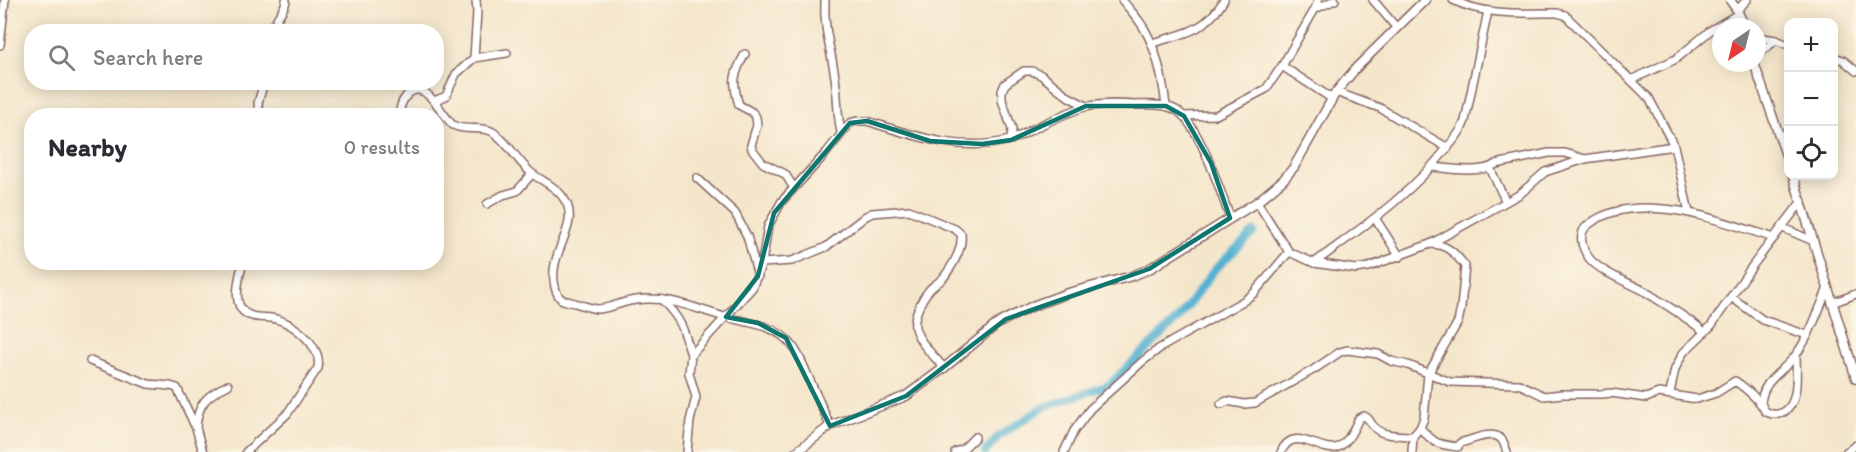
<!DOCTYPE html>
<meta charset="utf-8">
<style>
body{margin:0;font-family:Itim,sans-serif;background:#f7f7f7;color:#2b2b33}
.controls{position:absolute;right:18px;top:18px;display:grid;overflow:hidden;border-radius:12px;box-shadow:0 3px 15px #0003}
.controls button{width:54px;height:54px;display:grid;place-items:center;padding:0;border:0;border-bottom:2px solid #e1e1e2;background:#fff;color:#2b2b33;font:30px sans-serif}
.compass{position:absolute;left:1712px;top:18px;width:54px;height:54px;border-radius:50%;background:#fff;box-shadow:0 3px 15px #0003;rotate:215deg}
.list{margin:0;padding:0;list-style:none}
h2{display:flex;justify-content:space-between;align-items:center;height:78px;margin:0;padding:0 24px;font-size:26px}
h2 small{font-size:20px;font-weight:400;color:#7c7c81}
.icon{flex:none;width:33px;height:33px;fill:none;stroke:currentColor;stroke-width:2;stroke-linecap:round;stroke-linejoin:round}
.map{position:relative;flex:none;width:1856px;height:452px;overflow:hidden}
.search{position:absolute;background:#fff;box-shadow:0 3px 15px #0003;left:24px;top:24px;width:420px;height:66px;display:flex;align-items:center;gap:15px;box-sizing:border-box;padding:0 21px;border-radius:24px;color:#7c7c81;font-size:22px}
.panel{position:absolute;background:#fff;box-shadow:0 3px 15px #0003;left:24px;top:108px;width:420px;height:162px;border-radius:24px}
.map>svg:first-child{display:block}
.lines{fill:none;stroke-linecap:round;stroke-linejoin:round}
.canal{stroke:#53b1d2;stroke-width:8}
.minor-casing{stroke:#866563;stroke-width:10}
.tertiary-casing{stroke:#866563;stroke-width:11}
.minor{stroke:#fff;stroke-width:7}
.tertiary{stroke:#fff;stroke-width:8}
.marked{fill:none;stroke:#0f766e;stroke-width:4.5;stroke-linejoin:round}
</style>
<div class="map">
<svg width="1856" height="452" viewBox="0 0 1856 452">
<rect width="100%" height="100%" fill="#fcf5e5"/>
<filter id="ink" filterUnits="userSpaceOnUse"><feTurbulence type="fractalNoise" baseFrequency=".0167" numOctaves="2"/><feDisplacementMap in="SourceGraphic" scale="12" xChannelSelector="R" yChannelSelector="G"/><feConvolveMatrix kernelMatrix="1 2 1 2 8 2 1 2 1" color-interpolation-filters="sRGB"/></filter>
<filter id="wash" filterUnits="userSpaceOnUse"><feTurbulence type="fractalNoise" baseFrequency=".008" numOctaves="4" result="noise"/><feDisplacementMap in="SourceGraphic" scale="24" xChannelSelector="R" yChannelSelector="G"/><feGaussianBlur stdDeviation="1.35" result="paint"/><feColorMatrix in="noise" values="0 0 0 0 0 0 0 0 0 0 0 0 0 0 0 0 0 1.4 0 .05"/><feComposite in="paint" operator="in"/></filter>
<g filter="url(#wash)">
<rect width="100%" height="100%" fill="#f4e6cb"/>
<g class="lines">
<!-- canal -->
<path class="canal" d="M 985,452 L 999,436 L 1044,407 L 1109,385 L 1178,319 L 1215,269 L 1254,232"/>
</g>
</g>
<g filter="url(#ink)">
<g class="lines">
<!-- minor casing -->
<g class="minor-casing">
<g id="minor">
<path d="M 825,0 C 823,31 833,55 836,85 C 838,102 837,114 841,132"/>
<path d="M 1122,0 C 1130,10 1139,19 1145,30 C 1158,53 1163,80 1166,106"/>
<path d="M 1373,0 L 1396,27"/>
<path d="M 1453,0 C 1484,16 1523,13 1557,13 L 1565,15 L 1570,20 L 1649,98 L 1674,146 L 1689,212"/>
<path d="M 1315,9 L 1335,0"/>
<path d="M 272,32 C 274,16 286,11 286,0"/>
<path d="M 1757,37 L 1776,40 L 1788,45"/>
<path d="M 1152,43 C 1184,34 1206,31 1224,0"/>
<path d="M 0,45 L 5,0"/>
<path d="M 507,53 L 474,58 L 456,74 L 446,96 L 434,101 C 439,106 449,123 453,125 C 465,132 481,125 493,132 C 509,142 518,164 534,175 C 546,183 560,189 567,204 C 578,229 547,254 555,287 C 556,291 558,296 561,299 C 565,301 571,302 575,303 C 582,305 589,308 597,309 C 610,309 623,301 636,300 C 667,295 696,309 725,317 C 749,323 774,324 791,344 C 799,353 803,365 808,376 C 815,392 823,409 830,426"/>
<path d="M 745,54 C 733,75 732,82 739,105 L 752,112 L 756,117 L 757,125 L 751,145 L 752,149 L 763,163 L 785,174 L 794,188"/>
<path d="M 1757,55 L 1776,40"/>
<path d="M 1834,57 L 1843,60 L 1856,71"/>
<path d="M 474,58 L 477,12 L 476,0"/>
<path d="M 1282,66 L 1331,98"/>
<path d="M 1631,80 L 1676,59 L 1711,30 L 1738,14 L 1737,10 L 1747,0"/>
<path d="M 1336,92 L 1380,108 L 1448,148"/>
<path d="M 400,112 C 400,103 409,86 422,91 C 426,92 431,98 434,101"/>
<path d="M 260,116 L 258,103 L 264,82"/>
<path d="M 1184,116 L 1216,115 L 1266,89 L 1282,66 L 1315,9 L 1318,0"/>
<path d="M 1011,140 L 1012,129 L 1002,100 L 1002,91 L 1005,84 L 1024,71 L 1032,71 L 1041,75 L 1069,97 L 1086,106"/>
<path d="M 1433,167 C 1450,169 1482,174 1496,164 L 1549,153 L 1565,153 L 1585,159 L 1674,146"/>
<path d="M 1490,168 L 1505,200"/>
<path d="M 697,178 L 735,213 L 747,236 L 758,276"/>
<path d="M 1257,202 L 1289,252 L 1314,263 L 1356,269 L 1369,267 L 1430,244 C 1447,244 1455,253 1465,266 L 1461,308 L 1458,322 L 1428,374 L 1424,418 L 1420,428 L 1413,436 L 1412,452"/>
<path d="M 487,204 L 503,195 L 517,191 L 532,174"/>
<path d="M 1375,218 L 1400,257"/>
<path d="M 1783,228 L 1813,241"/>
<path d="M 1432,243 L 1520,194 L 1545,172 L 1585,159"/>
<path d="M 243,262 C 239,278 229,310 252,316 C 258,318 265,317 271,318 C 286,320 301,331 310,342 C 316,351 320,357 318,368 L 287,414 L 246,452"/>
<path d="M 762,263 L 792,261 L 826,247 L 866,216 L 872,213 L 909,210 L 955,229 L 961,234 C 963,248 953,265 944,277 C 940,282 935,284 930,289 C 922,298 911,319 916,331 C 921,345 935,357 944,368"/>
<path d="M 1314,263 C 1361,228 1411,195 1447,148 C 1454,140 1461,132 1465,121 L 1488,11"/>
<path d="M 1731,297 L 1763,320 L 1807,335"/>
<path d="M 662,300 C 681,319 684,329 691,355"/>
<path d="M 1832,303 L 1856,294"/>
<path d="M 1705,332 C 1686,317 1665,304 1644,291 C 1628,282 1600,272 1589,258 C 1582,248 1577,234 1588,225 C 1636,187 1723,222 1774,238"/>
<path d="M 90,361 L 148,384 L 170,386 L 177,388 L 196,428 L 203,452"/>
<path d="M 1670,393 L 1675,369 L 1683,353 L 1711,326 L 1753,265 L 1802,201"/>
<path d="M 1221,404 L 1227,401 L 1244,404 L 1255,403 L 1313,370 L 1340,352 L 1347,350 L 1378,354 L 1391,361 L 1408,365 L 1450,382 L 1519,384 L 1544,396 L 1562,394 L 1602,394 L 1611,393 L 1646,398 L 1659,393 L 1697,399 L 1716,393 L 1735,381 C 1743,386 1753,395 1760,403 C 1762,405 1763,408 1765,411 C 1768,413 1774,415 1778,414 C 1801,410 1796,372 1796,356"/>
<path d="M 1761,404 C 1762,380 1782,373 1795,356 C 1809,338 1819,309 1828,288"/>
<path d="M 196,427 C 198,403 207,395 228,385"/>
<path d="M 1420,428 C 1435,444 1436,444 1458,447 L 1460,443 C 1470,441 1491,430 1500,438 C 1504,441 1505,447 1507,452"/>
<path d="M 687,452 L 690,421 L 696,397 L 689,373 L 691,355 L 752,288 L 762,263 L 768,226 L 782,201 L 827,152 L 850,123 L 857,121 L 867,121 C 915,136 960,153 1010,140 C 1017,138 1024,134 1031,130 C 1048,122 1066,112 1085,107 C 1101,103 1119,104 1135,105 C 1148,105 1164,103 1176,110 C 1199,123 1221,193 1230,218"/>
<path d="M 955,452 L 963,449 L 975,437"/>
<path d="M 1064,452 L 1074,431 L 1090,409 L 1143,361 L 1160,348 L 1245,300 L 1254,293 L 1289,252"/>
<path d="M 1281,452 C 1294,424 1318,452 1336,448 C 1348,444 1354,428 1359,418 L 1364,416 C 1371,419 1369,422 1374,427 C 1382,437 1402,435 1413,436"/>
<path d="M 1846,452 L 1856,445"/>
</g>
</g>
<!-- tertiary casing -->
<g class="tertiary-casing">
<g id="tertiary">
<path d="M 1730,0 L 1737,10 L 1745,27"/>
<path d="M 1754,63 L 1788,161"/>
<path d="M 1793,176 L 1856,378"/>
<path d="M 796,452 L 830,426 L 906,396 L 944,368 L 996,325 L 1006,319 L 1035,305 L 1068,293 L 1132,276 L 1149,269 L 1257,202 L 1283,180 L 1294,167 L 1336,92 L 1357,67 L 1425,0"/>
</g>
</g>
<!-- minor -->
<use href="#minor" class="minor"/>
<!-- tertiary -->
<use href="#tertiary" class="tertiary"/>
</g>
</g>
<!-- marked area -->
<path class="marked" d="M 1086,106 L 1166,106 L 1184,116 L 1211,163 L 1230,218 L 1149,269 L 1006,319 L 906,396 L 830,426 L 786,338 L 758,323 L 726,317 L 758,276 L 774,213 L 850,123 L 867,121 L 930,141 L 982,144 L 1011,140 Z"/>
</svg>
<div class="controls">
<button>+</button>
<button>−</button>
<button><svg class="icon" aria-label="locate" viewBox="0 0 24 24"><circle cx="12" cy="12" r="6"/><path d="M12 2v4M12 18v4M2 12h4M18 12h4"/></svg></button>
</div>
<svg class="compass" viewBox="-18 -18 36 36"><path d="M0-13l5 13h-10z" fill="#e53935"/><path d="M0 13l5-13h-10z" fill="#7c7c81"/></svg>
<div class="search"><svg class="icon" aria-label="search" viewBox="0 0 24 24"><circle cx="10" cy="10" r="6"/><path d="M15 15l6 6"/></svg>Search here</div>
<section class="panel">
<h2>Nearby<small>0 results</small></h2>
<ul class="list">
</ul>
</section>
</div>
